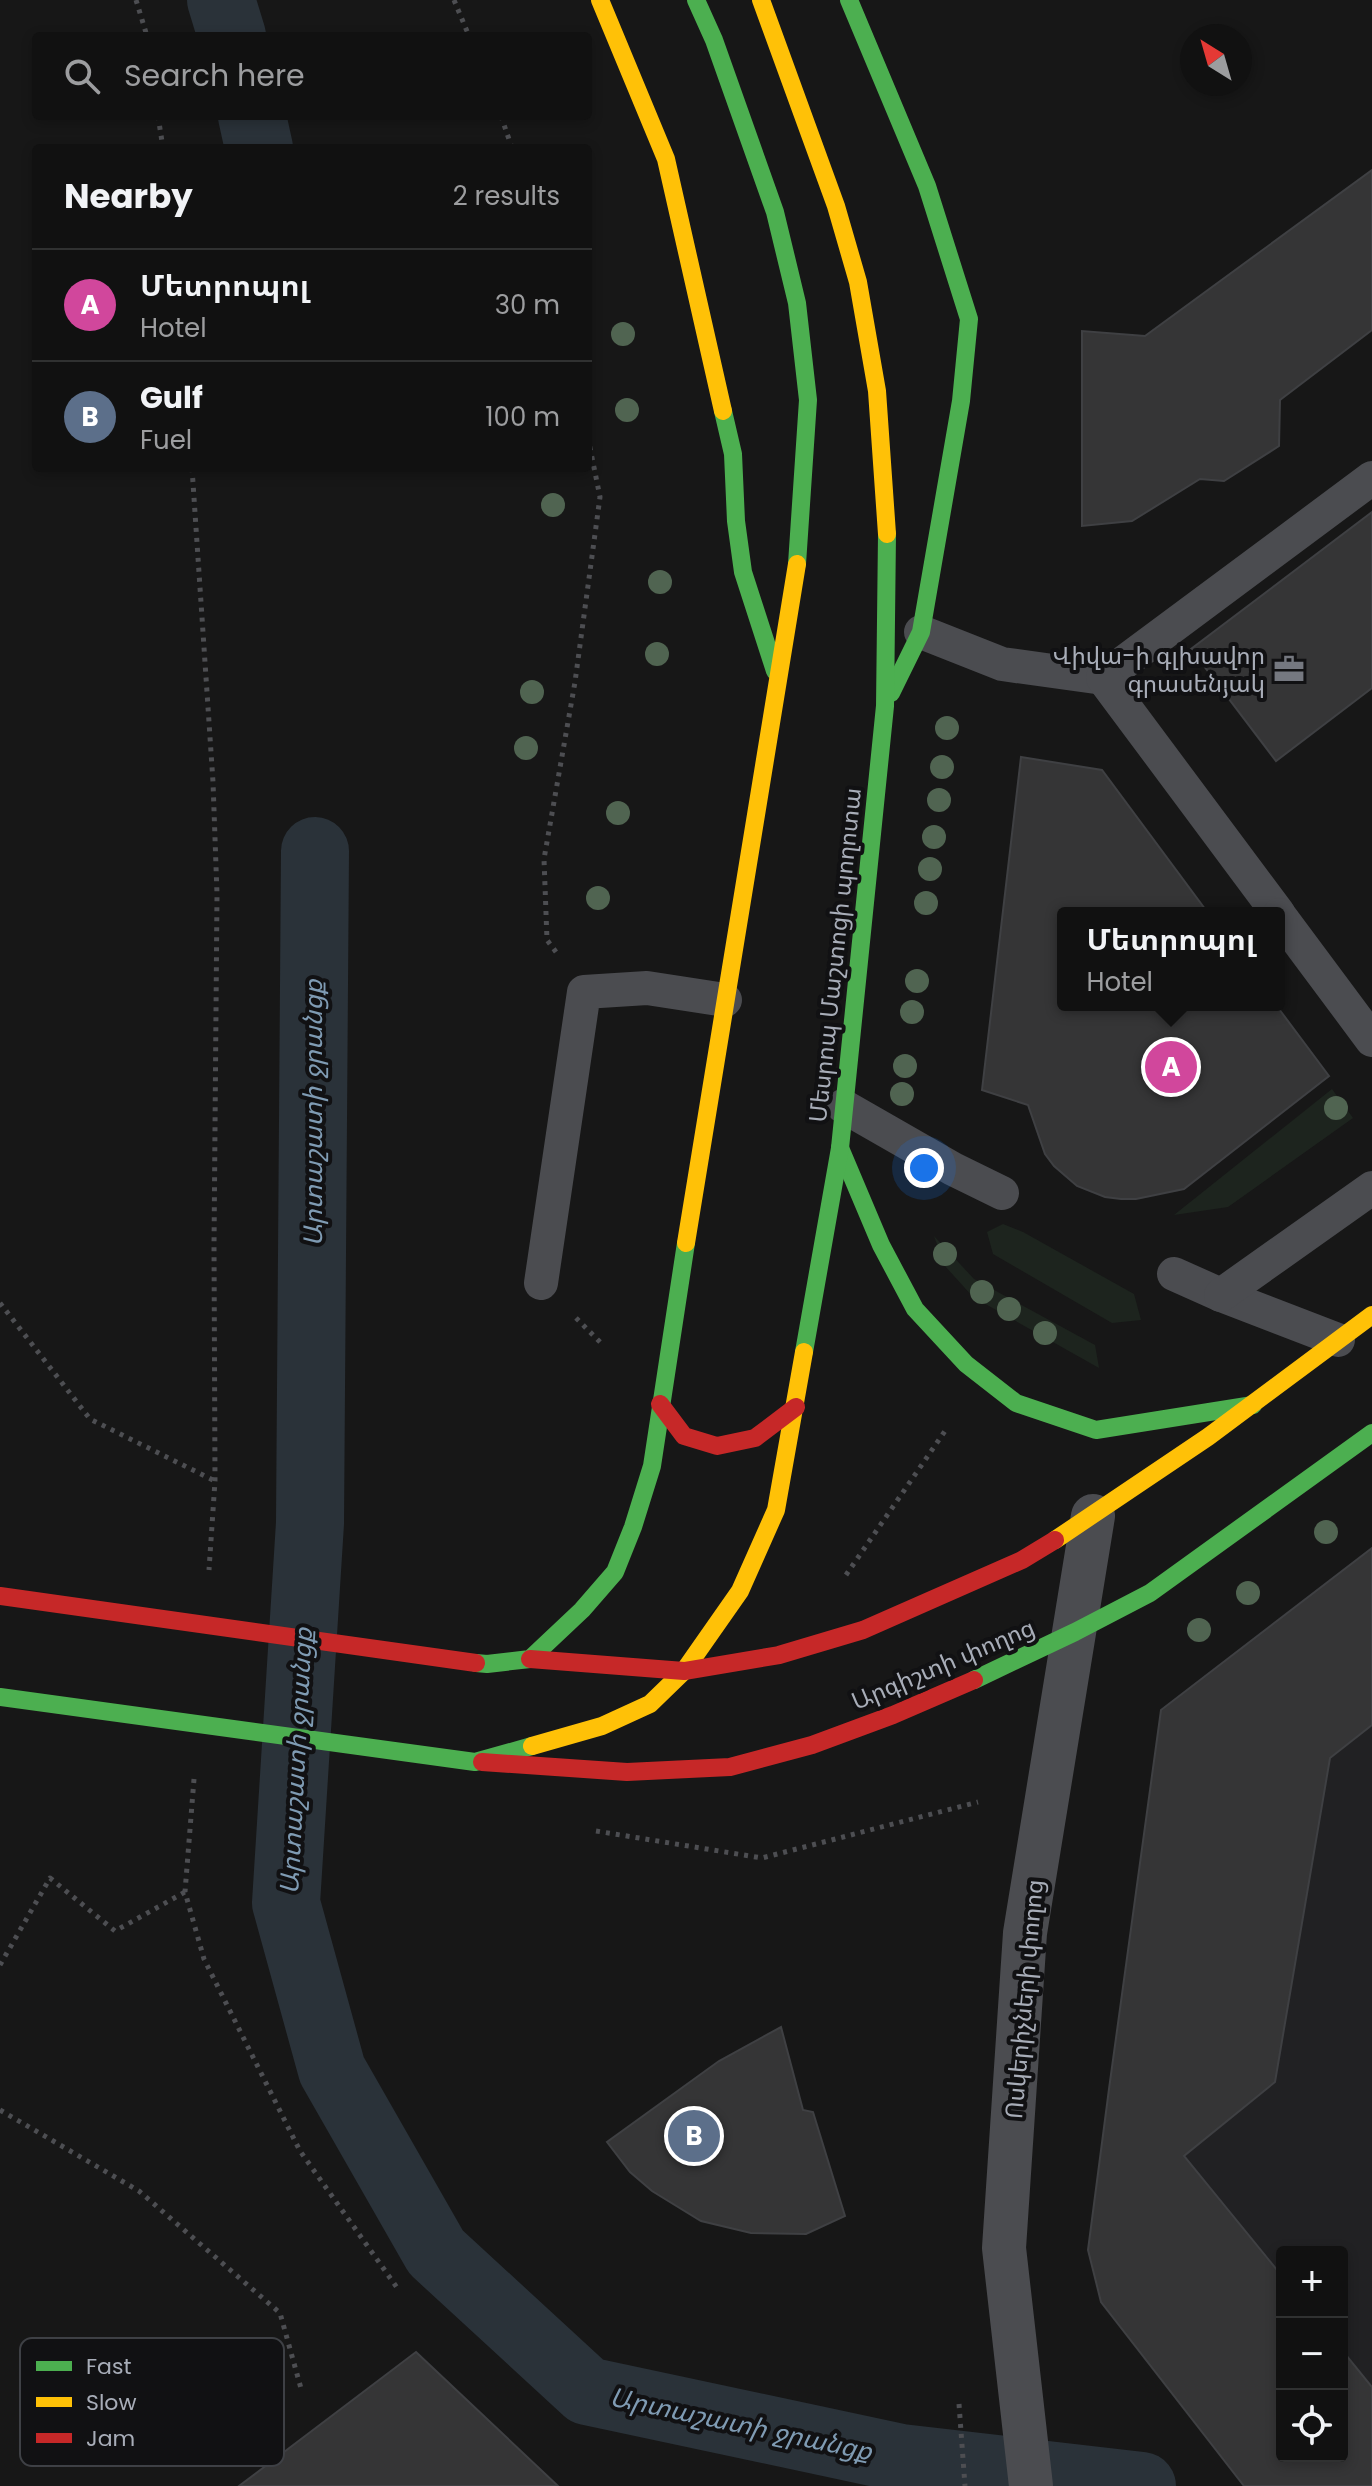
<!DOCTYPE html>
<meta charset="utf-8">
<style>
body{margin:0;font-family:Poppins,"Noto Sans Armenian",sans-serif;background:#1a1a1a;color:#f1f3f6}
.controls{position:absolute;right:24px;bottom:24px;display:grid;overflow:hidden;border-radius:8px;box-shadow:0 4px 12px #0003}
.controls button{width:72px;height:72px;display:grid;place-items:center;padding:0;border:0;border-bottom:2px solid #303131;background:#111;color:#f1f3f6;font:40px sans-serif}
.compass{position:absolute;left:1180px;top:24px;width:72px;height:72px;border-radius:50%;background:#111;box-shadow:0 4px 12px #0003;rotate:323deg}
.you{position:absolute;left:924px;top:1168px;width:28px;height:28px;margin:-20px;border:6px solid #fff;border-radius:50%;background:#1a73e8;box-shadow:0 0 0 12px #1a73e833}
.badge{display:grid;place-items:center;width:52px;height:52px;border-radius:50%;background:#db2777;color:#fff;font-size:26px;font-weight:700}
.pin{position:absolute;translate:-50% -50%;border:4px solid #fff;box-shadow:0 2px 8px #0006}
.popup{position:absolute;left:1057px;top:907px;width:228px;height:104px;box-sizing:border-box;display:grid;place-content:center;border-radius:8px;background:#111;filter:drop-shadow(0 2px 6px #0005);font-size:26px;white-space:nowrap;color:#9c9d9f}
.popup b{font-size:30px;color:#f1f3f6}
.popup::after{content:'';position:absolute;left:50%;top:100%;margin-left:-16px;border:16px solid transparent;border-top-color:#111}
.list{margin:0;padding:0;list-style:none}
h2{display:flex;justify-content:space-between;align-items:center;height:104px;margin:0;padding:0 32px;font-size:34px}
h2 small{font-size:26px;font-weight:400;color:#9c9d9f}
.list li{display:grid;grid-template-columns:52px 1fr auto;gap:24px;align-items:center;box-sizing:border-box;height:112px;padding:0 32px;border-top:2px solid #303131}
.list b{display:block;font-size:30px;white-space:nowrap}
.list p{margin:0;font-size:26px;white-space:nowrap;color:#9c9d9f}
.list em{font-size:26px;font-style:normal;color:#9c9d9f}
.icon{flex:none;width:44px;height:44px;fill:none;stroke:currentColor;stroke-width:2;stroke-linecap:round;stroke-linejoin:round}
.map{position:relative;flex:none;width:1372px;height:2486px;overflow:hidden}
.search{position:absolute;background:#111;box-shadow:0 4px 12px #0003;left:32px;top:32px;width:560px;height:88px;display:flex;align-items:center;gap:20px;box-sizing:border-box;padding:0 28px;border-radius:8px;color:#9c9d9f;font-size:30px}
.panel{position:absolute;background:#111;box-shadow:0 4px 12px #0003;left:32px;top:144px;width:560px;height:328px;border-radius:8px}
.map>svg:first-child{display:block}
.built{fill:#212123;fill-rule:evenodd}
.green{fill:#1d241e}
.lines{fill:none;stroke-linecap:round;stroke-linejoin:round}
.canal{stroke:#2a3239;stroke-width:68}
.building{fill:#353536;stroke:#3f4043;stroke-width:2}
.path{stroke:#4d4e52;stroke-width:5;stroke-dasharray:4 6;stroke-linecap:butt}
.lane{stroke:#4b4c50;stroke-width:34}
.street{stroke:#4b4c50;stroke-width:44}
.fast{stroke:#4caf50;stroke-width:18}
.slow{stroke:#ffc107;stroke-width:18}
.jam{stroke:#c62828;stroke-width:18}
.tree{fill:#506451}
.labels{text-anchor:middle;dominant-baseline:central;stroke-width:8;stroke-linejoin:round;paint-order:stroke}
.poi-label{font-size:24px;fill:#a8adb8;stroke:#111113;text-anchor:end}
.street-label{font-size:24px;fill:#a8adb8;stroke:#111113}
.water-label{font-size:26px;font-style:italic;fill:#7f9bb3;stroke:#111113}
.key{fill:#111113;stroke:#3e4045;stroke-width:2}
.key-label{font-size:22px;fill:#a8adb8}
</style>
<div class="map">
<svg width="1372" height="2486" viewBox="0 0 1372 2486">
<rect width="100%" height="100%" fill="#171717"/>
<!-- built -->
<path class="built" d="M 1372,1548 L 1372,2486 L 1244,2486 L 1109,2089 L 1161,1710 ZM 1282,2252 L 1342,2252 L 1342,2456 L 1282,2456 Z"/>
<!-- green -->
<g class="green">
<path d="M 1332,1089 L 1353,1118 L 1228,1207 L 1174,1215 Z"/>
<path d="M 1003,1224 L 1023,1232 L 1134,1294 L 1141,1320 L 1112,1323 L 993,1254 L 987,1232 Z"/>
<path d="M 934,1236 L 974,1279 L 1095,1345 L 1099,1368 L 973,1297 L 945,1266 Z"/>
</g>
<g class="lines">
<!-- canal -->
<g class="canal">
<path d="M 221,0 L 232,36"/>
<path d="M 252,116 L 259,148"/>
<path d="M 315,851 L 310,1523 L 286,1903 L 332,2070 L 436,2252 L 587,2391 L 901,2458 L 1142,2486"/>
</g>
</g>
<!-- building -->
<g class="building">
<path d="M 1372,170 L 1372,330 L 1280,400 L 1279,446 L 1224,481 L 1200,479 L 1132,521 L 1082,526 L 1082,331 L 1145,336 Z"/>
<path d="M 1372,512 L 1372,688 L 1276,761 L 1191,649 Z"/>
<path d="M 1021,757 L 1102,770 L 1208,913 L 1063,913 L 1063,1005 L 1276,1005 L 1329,1076 L 1184,1189 L 1136,1199 L 1121,1199 L 1105,1197 L 1077,1186 L 1054,1166 L 1045,1154 L 1028,1105 L 982,1090 Z"/>
<path d="M 1372,1548 L 1372,1725 L 1330,1758 L 1275,2082 L 1184,2156 L 1282,2276 L 1282,2456 L 1342,2456 L 1342,2350 L 1372,2387 L 1372,2486 L 1244,2486 L 1101,2302 L 1088,2250 L 1109,2089 L 1161,1710 Z"/>
<path d="M 781,2027 L 803,2110 L 813,2112 L 845,2216 L 806,2234 L 751,2233 L 701,2221 L 652,2191 L 630,2172 L 607,2142 L 719,2061 Z"/>
<path d="M 416,2352 L 558,2486 L 239,2486 Z"/>
</g>
<g class="lines">
<!-- path -->
<g class="path">
<path d="M 136,0 L 147,36"/>
<path d="M 454,0 L 469,36"/>
<path d="M 158,116 L 163,148"/>
<path d="M 501,116 L 512,148"/>
<path d="M 192,468 L 213,782 L 217,894 L 214,1246 L 215,1481 L 209,1570"/>
<path d="M 556,952 L 547,940 L 544,859 L 575,682 L 600,497 L 588,438"/>
<path d="M 0,1303 L 90,1419 L 215,1481"/>
<path d="M 576,1318 L 602,1344"/>
<path d="M 846,1575 L 945,1431"/>
<path d="M 194,1779 L 185,1892 L 204,1959 L 300,2151 L 398,2289"/>
<path d="M 596,1831 L 762,1858 L 978,1802"/>
<path d="M 0,1965 L 50,1878 L 115,1931 L 185,1892"/>
<path d="M 0,2110 L 139,2191 L 280,2313 L 302,2392"/>
<path d="M 959,2404 L 965,2486"/>
</g>
<!-- lane -->
<g class="lane">
<path d="M 921,632 L 1002,664 L 1103,678 L 1372,478"/>
<path d="M 1103,678 L 1278,913"/>
<path d="M 1279,915 L 1372,1040"/>
<path d="M 843,1106 L 953,1169 L 1002,1193"/>
<path d="M 1174,1274 L 1221,1295 L 1338,1340"/>
<path d="M 541,1283 L 584,992 L 647,988 L 725,1000"/>
<path d="M 1221,1295 L 1372,1188"/>
</g>
<!-- street -->
<path class="street" d="M 1031,2486 L 1004,2248 L 1025,1933 L 1093,1516"/>
<!-- fast -->
<g class="fast">
<path d="M 696,0 L 714,40 L 775,212 L 797,303 L 808,400 L 797,564"/>
<path d="M 849,0 L 927,186 L 969,319 L 961,401 L 921,632 L 891,693"/>
<path d="M 723,411 L 733,454 L 736,521 L 743,572 L 775,671"/>
<path d="M 840,1148 L 881,1245 L 915,1309 L 966,1364 L 1016,1403 L 1096,1430 L 1253,1405"/>
<path d="M 804,1352 L 840,1148 L 885,706 L 887,534"/>
<path d="M 476,1663 L 487,1664 L 530,1659 L 582,1610 L 615,1572 L 633,1527 L 652,1466 L 686,1243"/>
<path d="M 974,1680 L 1075,1632 L 1150,1593 L 1372,1433"/>
<path d="M 0,1697 L 475,1762 L 532,1746"/>
</g>
<!-- slow -->
<g class="slow">
<path d="M 600,0 L 666,159 L 723,411"/>
<path d="M 761,0 L 836,206 L 858,282 L 877,391 L 887,534"/>
<path d="M 686,1243 L 797,564"/>
<path d="M 1055,1540 L 1208,1437 L 1372,1315"/>
<path d="M 532,1746 L 602,1726 L 650,1704 L 684,1671 L 740,1591 L 776,1510 L 804,1352"/>
</g>
<!-- jam -->
<g class="jam">
<path d="M 660,1404 L 684,1436 L 717,1446 L 755,1438 L 796,1407"/>
<path d="M 0,1596 L 476,1663"/>
<path d="M 530,1659 L 684,1671 L 779,1655 L 863,1630 L 1022,1560 L 1055,1540"/>
<path d="M 482,1762 L 627,1772 L 730,1767 L 812,1745 L 893,1715 L 974,1680"/>
</g>
</g>
<!-- trees -->
<g class="tree">
<circle cx="623" cy="334" r="12"/>
<circle cx="627" cy="410" r="12"/>
<circle cx="553" cy="505" r="12"/>
<circle cx="660" cy="582" r="12"/>
<circle cx="657" cy="654" r="12"/>
<circle cx="532" cy="692" r="12"/>
<circle cx="947" cy="728" r="12"/>
<circle cx="526" cy="748" r="12"/>
<circle cx="942" cy="767" r="12"/>
<circle cx="939" cy="800" r="12"/>
<circle cx="618" cy="813" r="12"/>
<circle cx="934" cy="837" r="12"/>
<circle cx="930" cy="869" r="12"/>
<circle cx="598" cy="898" r="12"/>
<circle cx="926" cy="903" r="12"/>
<circle cx="917" cy="981" r="12"/>
<circle cx="912" cy="1012" r="12"/>
<circle cx="905" cy="1066" r="12"/>
<circle cx="902" cy="1094" r="12"/>
<circle cx="1336" cy="1108" r="12"/>
<circle cx="945" cy="1254" r="12"/>
<circle cx="982" cy="1292" r="12"/>
<circle cx="1009" cy="1309" r="12"/>
<circle cx="1045" cy="1333" r="12"/>
<circle cx="1326" cy="1532" r="12"/>
<circle cx="1248" cy="1593" r="12"/>
<circle cx="1199" cy="1630" r="12"/>
</g>
<!-- icons -->
<defs>
<g id="office-bare" transform="scale(2.4)"><path d="M-6-3h4V-5.5h4V-3h4V5H-6ZM-1-4.5V-3h2v-1.5ZM-6 0V1H6V0Z" fill="#757880" stroke="#111113" stroke-width="2.5" paint-order="stroke"/></g>
</defs>
<g fill-rule="evenodd">
<use href="#office-bare" x="1289" y="669"/>
</g>
<g class="labels">
<!-- poi labels -->
<g class="poi-label">
<text x="1265" y="655">Վիվա-ի գլխավոր<tspan x="1265" dy="28">գրասենյակ</tspan></text>
</g>
<!-- street labels -->
<g class="street-label">
<text transform="translate(835 955) rotate(-84)">Մեսրոպ Մաշտոցի պողոտա</text>
<text transform="translate(943 1664) rotate(-23)">Արգիշտի փողոց</text>
<text transform="translate(1024 1999) rotate(-85)">Ոսկերիչների փողոց</text>
</g>
<!-- water labels -->
<g class="water-label">
<text transform="translate(313 1113) rotate(-90)">Արտաշատի ջրանցք</text>
<text transform="translate(296 1761) rotate(-87)">Արտաշատի ջրանցք</text>
<text transform="translate(741 2424) rotate(12)">Արտաշատի ջրանցք</text>
</g>
</g>
<!-- legend -->
<rect x="20" y="2338" width="264" height="128" rx="12" class="key"/>
<rect x="36" y="2361" width="36" height="10" fill="#4caf50"/>
<rect x="36" y="2397" width="36" height="10" fill="#ffc107"/>
<rect x="36" y="2433" width="36" height="10" fill="#c62828"/>
<g class="key-label">
<text x="86" y="2374">Fast</text>
<text x="86" y="2410">Slow</text>
<text x="86" y="2446">Jam</text>
</g>
</svg>
<div class="controls">
<button>+</button>
<button>−</button>
<button><svg class="icon" aria-label="locate" viewBox="0 0 24 24"><circle cx="12" cy="12" r="6"/><path d="M12 2v4M12 18v4M2 12h4M18 12h4"/></svg></button>
</div>
<svg class="compass" viewBox="-18 -18 36 36"><path d="M0-13l5 13h-10z" fill="#e53935"/><path d="M0 13l5-13h-10z" fill="#9c9d9f"/></svg>
<div class="you"></div>
<div class="pin badge" style="left:1171px;top:1067px;background:#d1479c">A</div>
<div class="popup"><b>Մետրոպոլ</b>Hotel</div>
<div class="pin badge" style="left:694px;top:2136px;background:#5c6f8a">B</div>
<div class="search"><svg class="icon" aria-label="search" viewBox="0 0 24 24"><circle cx="10" cy="10" r="6"/><path d="M15 15l6 6"/></svg>Search here</div>
<section class="panel">
<h2>Nearby<small>2 results</small></h2>
<ul class="list">
<li><span class="badge" style="background:#d1479c">A</span><div><b>Մետրոպոլ</b><p>Hotel</p></div><em>30 m</em></li>
<li><span class="badge" style="background:#5c6f8a">B</span><div><b>Gulf</b><p>Fuel</p></div><em>100 m</em></li>
</ul>
</section>
</div>
